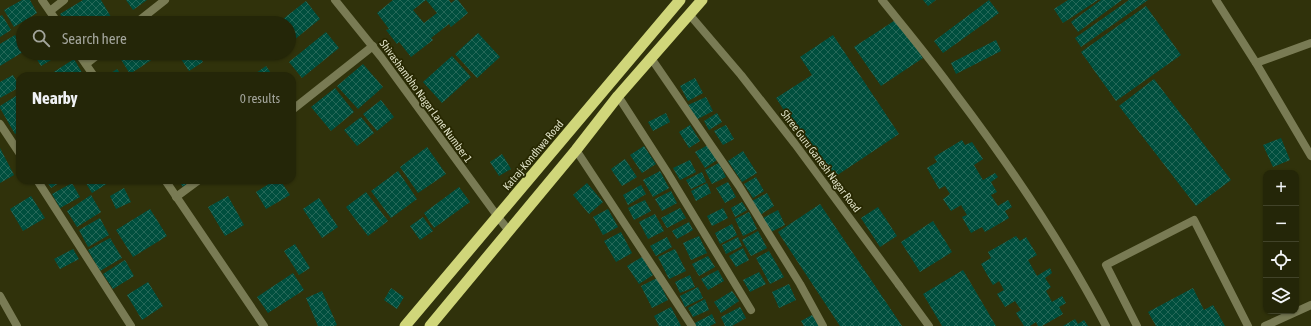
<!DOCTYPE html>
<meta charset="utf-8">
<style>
body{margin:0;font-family:"Asap Condensed",sans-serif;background:#2c2e12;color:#f1f3f6}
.controls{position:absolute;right:12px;bottom:12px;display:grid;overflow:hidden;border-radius:8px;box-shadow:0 1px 3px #0004}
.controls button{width:36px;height:36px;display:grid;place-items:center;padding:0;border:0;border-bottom:1px solid #414329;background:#242608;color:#f1f3f6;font:20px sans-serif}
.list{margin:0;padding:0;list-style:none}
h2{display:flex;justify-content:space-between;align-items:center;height:52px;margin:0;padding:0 16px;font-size:17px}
h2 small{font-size:13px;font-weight:400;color:#a3a59c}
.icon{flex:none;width:22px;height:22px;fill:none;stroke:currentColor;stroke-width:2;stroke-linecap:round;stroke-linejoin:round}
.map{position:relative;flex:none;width:1311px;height:326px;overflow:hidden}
.search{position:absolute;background:#242608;box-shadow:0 1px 3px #0004;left:16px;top:16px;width:280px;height:44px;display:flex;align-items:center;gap:10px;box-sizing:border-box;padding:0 14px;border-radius:22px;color:#a3a59c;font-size:15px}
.panel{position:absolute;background:#242608;box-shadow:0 1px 3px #0004;left:16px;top:72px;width:280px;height:112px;border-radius:12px}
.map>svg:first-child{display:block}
.building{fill:url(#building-cross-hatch)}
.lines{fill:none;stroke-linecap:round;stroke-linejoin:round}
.service{stroke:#797b54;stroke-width:8}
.minor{stroke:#797b54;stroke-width:8}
.tertiary{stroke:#797b54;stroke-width:8}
.trunk{stroke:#d0d67a;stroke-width:11}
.labels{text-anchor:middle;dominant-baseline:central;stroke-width:3.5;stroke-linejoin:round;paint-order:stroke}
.street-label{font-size:11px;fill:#dddfc4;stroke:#272801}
</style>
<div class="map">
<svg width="1311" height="326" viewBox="0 0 1311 326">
<defs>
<pattern id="building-cross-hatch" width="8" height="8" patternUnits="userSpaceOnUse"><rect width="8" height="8" fill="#004f3e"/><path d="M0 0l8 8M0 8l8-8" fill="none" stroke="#256858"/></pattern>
</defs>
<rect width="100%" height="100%" fill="#30320b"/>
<!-- building -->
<g class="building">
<path d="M 22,0 L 30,0 L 37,13 L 14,27 L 4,10 Z"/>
<path d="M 83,0 L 101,0 L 114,22 L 66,23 L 60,14 Z"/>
<path d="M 126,0 L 147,0 L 133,10 Z"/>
<path d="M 393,0 L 426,0 L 413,10 L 424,23 L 437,13 L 426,0 L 449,0 L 451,3 L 455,0 L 458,0 L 468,13 L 451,27 L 449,24 L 431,38 L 433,40 L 411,57 L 399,42 L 397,44 L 386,30 L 389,29 L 377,13 Z"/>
<path d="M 923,0 L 936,0 L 928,6 Z"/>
<path d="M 989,0 L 999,13 L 943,53 L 934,41 Z"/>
<path d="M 1068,0 L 1098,0 L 1063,23 L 1054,9 Z"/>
<path d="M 1101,0 L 1122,0 L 1078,32 L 1071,22 Z"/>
<path d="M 1129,0 L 1148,0 L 1081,47 L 1075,38 Z"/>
<path d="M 306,1 L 320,19 L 289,44 L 289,23 L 278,23 Z"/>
<path d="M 1146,6 L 1181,55 L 1116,101 L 1081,52 Z"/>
<path d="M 2,15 L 11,30 L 0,37 L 0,16 Z"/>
<path d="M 897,19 L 923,58 L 881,86 L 854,47 Z"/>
<path d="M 326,32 L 339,48 L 302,78 L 289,62 Z"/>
<path d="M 478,33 L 500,57 L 477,78 L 455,54 Z"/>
<path d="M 15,35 L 23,49 L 23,52 L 0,66 L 0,44 Z"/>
<path d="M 833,35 L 899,134 L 830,180 L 776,98 L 812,75 L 800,57 Z"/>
<path d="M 996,40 L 1001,51 L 956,74 L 951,63 Z"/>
<path d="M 33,53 L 53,53 L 56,57 L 41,66 Z"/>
<path d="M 117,53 L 162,53 L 130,74 Z"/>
<path d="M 177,53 L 197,53 L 203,62 L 189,71 Z"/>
<path d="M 452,56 L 471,77 L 442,103 L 423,82 Z"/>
<path d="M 74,59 L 84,76 L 50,76 L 49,75 Z"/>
<path d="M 363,64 L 383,87 L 358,109 L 337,86 Z"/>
<path d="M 266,66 L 273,76 L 252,76 Z"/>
<path d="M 117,69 L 122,76 L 109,76 L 108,75 Z"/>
<path d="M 13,75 L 20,87 L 0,98 L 0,82 Z"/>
<path d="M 695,78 L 703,93 L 688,101 L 680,86 Z"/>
<path d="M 1154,79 L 1231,180 L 1196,206 L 1119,106 Z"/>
<path d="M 335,88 L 354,112 L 331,131 L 311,107 Z"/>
<path d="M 19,94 L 20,131 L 15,134 L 0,108 L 0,106 Z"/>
<path d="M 706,97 L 713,111 L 696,120 L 688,105 Z"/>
<path d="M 381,100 L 394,117 L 377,131 L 363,114 Z"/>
<path d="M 666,113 L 670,122 L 653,131 L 648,122 Z"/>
<path d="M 717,113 L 722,122 L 709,130 L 704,121 Z"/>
<path d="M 361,117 L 374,133 L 357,146 L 344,130 Z"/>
<path d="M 690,125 L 700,141 L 689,148 L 679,132 Z"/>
<path d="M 726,125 L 734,139 L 723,145 L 714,131 Z"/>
<path d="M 1281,138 L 1290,160 L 1273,167 L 1263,145 Z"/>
<path d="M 962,140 L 965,145 L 972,142 L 983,159 L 974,165 L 983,180 L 995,173 L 998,177 L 991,182 L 997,192 L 991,195 L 998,206 L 1008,200 L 1012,207 L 1005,211 L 1009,218 L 985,232 L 982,227 L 971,233 L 962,217 L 967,215 L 961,205 L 951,211 L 943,199 L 950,194 L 945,186 L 939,189 L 927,168 L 937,162 L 934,157 Z"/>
<path d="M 708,145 L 717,160 L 705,168 L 695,152 Z"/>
<path d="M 644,146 L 656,164 L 642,173 L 630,155 Z"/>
<path d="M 427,147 L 446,174 L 418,193 L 400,167 Z"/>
<path d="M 0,148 L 14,175 L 0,183 Z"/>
<path d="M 743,151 L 757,173 L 742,182 L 728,161 Z"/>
<path d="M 502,154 L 511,169 L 499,176 L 490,162 Z"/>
<path d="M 625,159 L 637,177 L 622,186 L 611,169 Z"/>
<path d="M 690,160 L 696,172 L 680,180 L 673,168 Z"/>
<path d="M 719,163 L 726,177 L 712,184 L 705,170 Z"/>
<path d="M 398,171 L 417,199 L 391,218 L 371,191 Z"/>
<path d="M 660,171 L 669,188 L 653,197 L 643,180 Z"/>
<path d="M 702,172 L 706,182 L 691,189 L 686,180 Z"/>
<path d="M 756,177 L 764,191 L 753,198 L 744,184 Z"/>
<path d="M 46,180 L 64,180 L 51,188 Z"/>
<path d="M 84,180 L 113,180 L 92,193 Z"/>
<path d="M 178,180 L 194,180 L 183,187 Z"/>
<path d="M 275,180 L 280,180 L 290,195 L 266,209 L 256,192 Z"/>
<path d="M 728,182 L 736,197 L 725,203 L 716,188 Z"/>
<path d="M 72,183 L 80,197 L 60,208 L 52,194 Z"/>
<path d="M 587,183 L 603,202 L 589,214 L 573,195 Z"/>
<path d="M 707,183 L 711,193 L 696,201 L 691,191 Z"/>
<path d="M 641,185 L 646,194 L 628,205 L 623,195 Z"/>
<path d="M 459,187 L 470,202 L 434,228 L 424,213 Z"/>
<path d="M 124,188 L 131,202 L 116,209 L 110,196 Z"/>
<path d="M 671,191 L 677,203 L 662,211 L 655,199 Z"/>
<path d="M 366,192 L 388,221 L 368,236 L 346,207 Z"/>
<path d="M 767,193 L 774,206 L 760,215 L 752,201 Z"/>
<path d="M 91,195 L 101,212 L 77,227 L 67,211 Z"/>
<path d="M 31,196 L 45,218 L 23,231 L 10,209 Z"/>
<path d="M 228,196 L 244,225 L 225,236 L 208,207 Z"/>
<path d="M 319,198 L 338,227 L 322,238 L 303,209 Z"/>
<path d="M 645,200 L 651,211 L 634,220 L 628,208 Z"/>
<path d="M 742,202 L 747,210 L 735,217 L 731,208 Z"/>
<path d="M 820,204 L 902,326 L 840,326 L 778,232 Z"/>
<path d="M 878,207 L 897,236 L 880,247 L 861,218 Z"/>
<path d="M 680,208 L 686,218 L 667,228 L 661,218 Z"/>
<path d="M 723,208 L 728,218 L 712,226 L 707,216 Z"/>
<path d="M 150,209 L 167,236 L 133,257 L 116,230 Z"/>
<path d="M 608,209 L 618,227 L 603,235 L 593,217 Z"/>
<path d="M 778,210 L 785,225 L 771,232 L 763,218 Z"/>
<path d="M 749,212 L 757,229 L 743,236 L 735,219 Z"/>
<path d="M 655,214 L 664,231 L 648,239 L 639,222 Z"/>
<path d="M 423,217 L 433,231 L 420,240 L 410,226 Z"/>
<path d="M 100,218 L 109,235 L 88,247 L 79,230 Z"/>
<path d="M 933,221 L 952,252 L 920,272 L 901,242 Z"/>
<path d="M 689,222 L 693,230 L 677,239 L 672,231 Z"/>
<path d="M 732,224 L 737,235 L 720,244 L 715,233 Z"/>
<path d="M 758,231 L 767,248 L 751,256 L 742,240 Z"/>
<path d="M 621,232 L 632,253 L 616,262 L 604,241 Z"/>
<path d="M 699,236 L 707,253 L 691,260 L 683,243 Z"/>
<path d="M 1016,236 L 1020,241 L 1026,237 L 1037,255 L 1028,260 L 1037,276 L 1050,268 L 1052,273 L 1045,278 L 1051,287 L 1046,291 L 1052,302 L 1062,296 L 1066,303 L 1059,307 L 1063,314 L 1042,326 L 1038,326 L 1036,322 L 1030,326 L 1024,326 L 1016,313 L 1021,310 L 1015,301 L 1005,307 L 997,294 L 1004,290 L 999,281 L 993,285 L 981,264 L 991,258 L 988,252 Z"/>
<path d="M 667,237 L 672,247 L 656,256 L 650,246 Z"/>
<path d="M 738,237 L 742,246 L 726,254 L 722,245 Z"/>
<path d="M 110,238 L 122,258 L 100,271 L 88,250 Z"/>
<path d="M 295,244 L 310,268 L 299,275 L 284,251 Z"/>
<path d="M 743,248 L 749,260 L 736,267 L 729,256 Z"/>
<path d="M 73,249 L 79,259 L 60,269 L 54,259 Z"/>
<path d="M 675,249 L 686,271 L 669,279 L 658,257 Z"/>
<path d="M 769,251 L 784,277 L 770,284 L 756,258 Z"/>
<path d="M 708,256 L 715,267 L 699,276 L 692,264 Z"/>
<path d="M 642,257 L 653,275 L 639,284 L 627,266 Z"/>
<path d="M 125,260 L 134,276 L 113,289 L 103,274 Z"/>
<path d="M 718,270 L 724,281 L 708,290 L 701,279 Z"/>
<path d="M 963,270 L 996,326 L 942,326 L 923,294 Z"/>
<path d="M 759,272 L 766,284 L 750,292 L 743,280 Z"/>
<path d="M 293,273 L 304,290 L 268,313 L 257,297 Z"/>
<path d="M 690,275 L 695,287 L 680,293 L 675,282 Z"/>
<path d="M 657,278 L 668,300 L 652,308 L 641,286 Z"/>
<path d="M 148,282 L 163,306 L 142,320 L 127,295 Z"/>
<path d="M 789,284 L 796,300 L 779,308 L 772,292 Z"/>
<path d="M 698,287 L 703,298 L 685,307 L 680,296 Z"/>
<path d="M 391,288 L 404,297 L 397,309 L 384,300 Z"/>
<path d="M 1193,288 L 1204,310 L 1213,305 L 1225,326 L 1156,326 L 1148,312 Z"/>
<path d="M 322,291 L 337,325 L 334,326 L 318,326 L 306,298 Z"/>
<path d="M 732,291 L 739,301 L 721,313 L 714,302 Z"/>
<path d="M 705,299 L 709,310 L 693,317 L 688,308 Z"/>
<path d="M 671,307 L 681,326 L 659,326 L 654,316 Z"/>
<path d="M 740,307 L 746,318 L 732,326 L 725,326 L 721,317 Z"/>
<path d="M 712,314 L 716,323 L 710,326 L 696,326 L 695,323 Z"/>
<path d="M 812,315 L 819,326 L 804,326 L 801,321 Z"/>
<path d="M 1075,319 L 1078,324 L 1084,320 L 1088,326 L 1063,326 Z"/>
</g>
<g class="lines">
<!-- service -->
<g class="service">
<path d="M 899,285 L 929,326"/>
<path d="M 1137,326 L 1106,265 L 1194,220 L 1248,326"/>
<path d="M 1265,326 L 1311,305"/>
</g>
<!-- minor -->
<g class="minor">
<path d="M 42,0 L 58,23"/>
<path d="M 335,0 L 381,57 L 498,217 L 509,231"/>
<path d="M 882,0 C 907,31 932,61 955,93 C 1011,167 1063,244 1106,326"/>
<path d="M 50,11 L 64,0"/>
<path d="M 689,14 L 741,75 L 795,144 L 899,285"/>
<path d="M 136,23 L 165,0"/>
<path d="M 78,53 L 94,76"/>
<path d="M 651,58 L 739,186 L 800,284 L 823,326"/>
<path d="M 1256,63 L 1311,43"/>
<path d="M 86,64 L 100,53"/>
<path d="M 618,96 L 667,172 L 751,310"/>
<path d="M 292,110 L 373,46"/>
<path d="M 0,124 L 20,154"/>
<path d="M 576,150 L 692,326"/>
<path d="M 37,180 L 131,326"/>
<path d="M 165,180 L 264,326"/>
<path d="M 176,197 L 199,180"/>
<path d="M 0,296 L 17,326"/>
</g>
<!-- tertiary -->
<path class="tertiary" d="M 1216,0 L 1256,63 L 1311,156"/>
<!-- trunk -->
<g class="trunk">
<path d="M 405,326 L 680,0"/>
<path d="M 430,326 L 576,150 L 618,96 L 702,0"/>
</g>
</g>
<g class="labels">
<!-- street labels -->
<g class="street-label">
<text transform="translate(426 101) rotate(54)">Shivashambho Nagar Lane Number 1</text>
<text transform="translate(533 155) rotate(-50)">Katraj-Kondhwa Road</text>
<text transform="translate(821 161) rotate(53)">Shree Guru Ganesh Nagar Road</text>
</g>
</g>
</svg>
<div class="controls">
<button>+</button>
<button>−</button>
<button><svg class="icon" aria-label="locate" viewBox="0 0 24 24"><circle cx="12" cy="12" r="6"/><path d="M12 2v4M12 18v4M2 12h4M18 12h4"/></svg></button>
<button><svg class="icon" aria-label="layers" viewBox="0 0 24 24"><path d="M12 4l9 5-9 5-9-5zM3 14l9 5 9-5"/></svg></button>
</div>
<div class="search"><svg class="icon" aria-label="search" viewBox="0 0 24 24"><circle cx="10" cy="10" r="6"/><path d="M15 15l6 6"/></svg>Search here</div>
<section class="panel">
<h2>Nearby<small>0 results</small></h2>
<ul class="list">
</ul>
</section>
</div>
